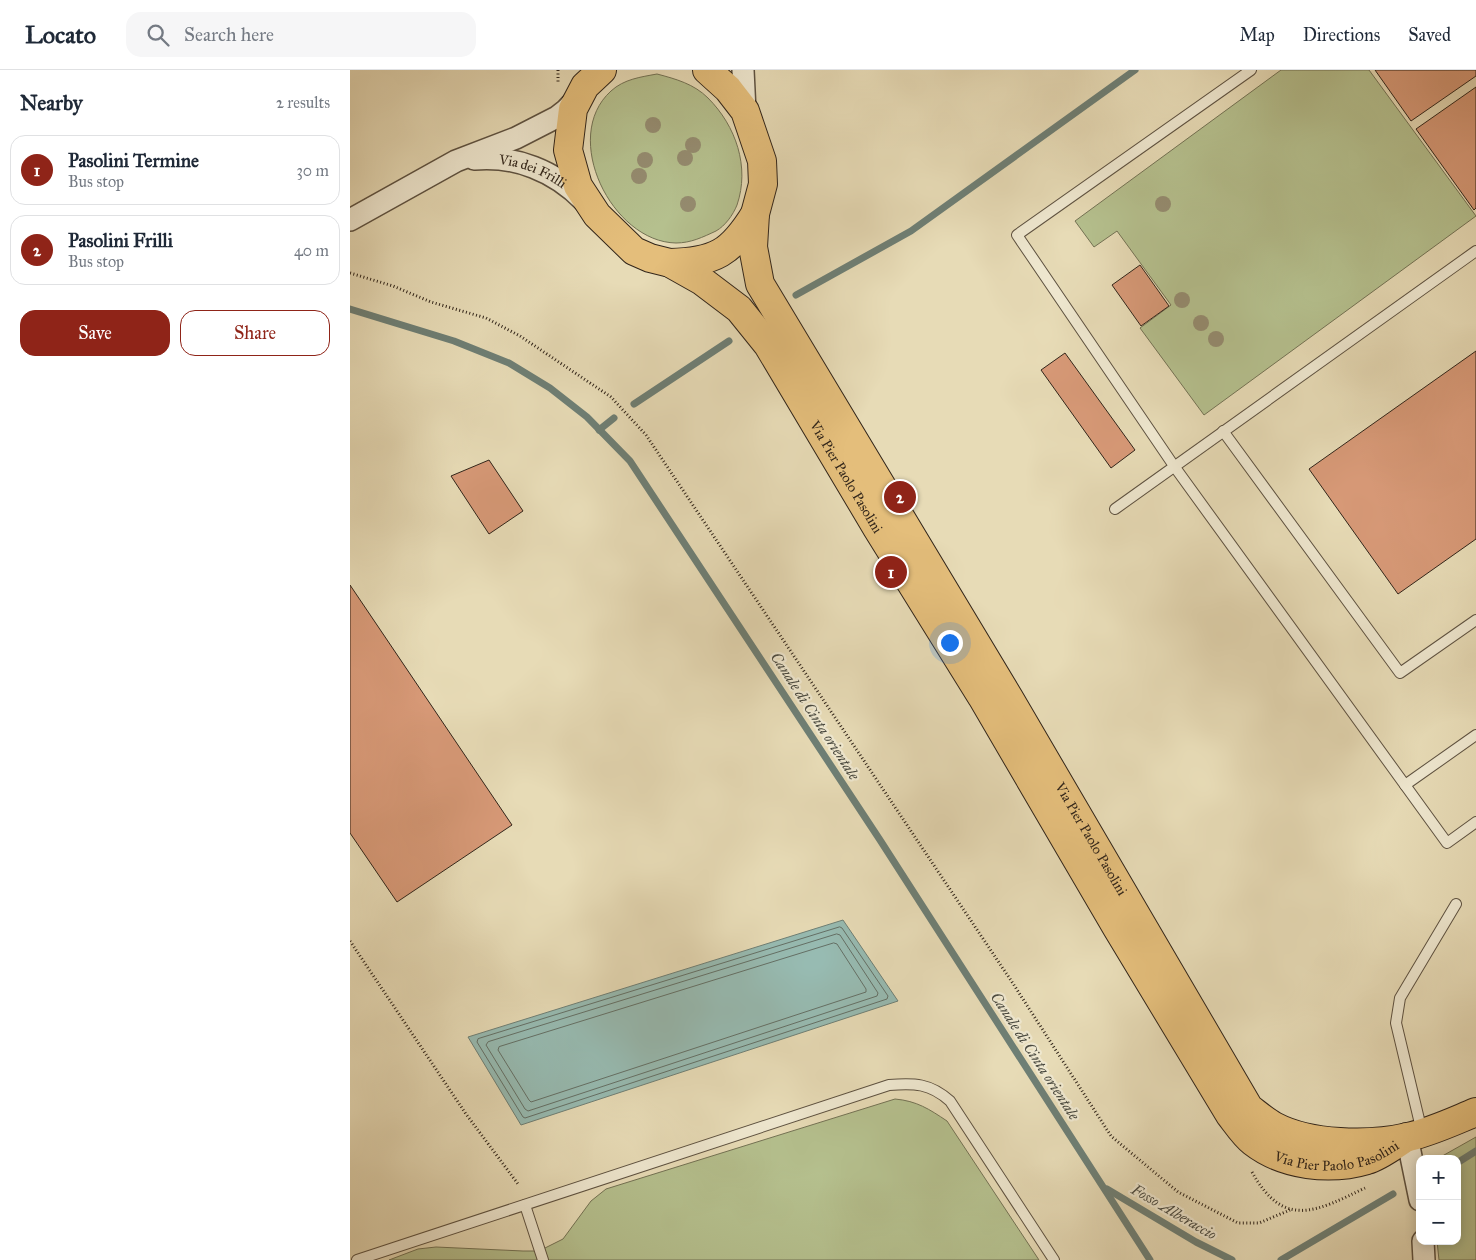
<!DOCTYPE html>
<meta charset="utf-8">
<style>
body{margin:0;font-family:"IM FELL Great Primer",serif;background:#f6f6f7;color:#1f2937}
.controls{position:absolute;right:15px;bottom:15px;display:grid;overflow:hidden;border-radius:10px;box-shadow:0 2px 12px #0003}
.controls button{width:45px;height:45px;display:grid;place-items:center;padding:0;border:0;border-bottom:1px solid #e0e1e3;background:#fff;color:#1f2937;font:25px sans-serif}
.you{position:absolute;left:599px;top:572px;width:18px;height:18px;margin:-12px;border:4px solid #fff;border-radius:50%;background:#1a73e8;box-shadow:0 0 0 8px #1a73e833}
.badge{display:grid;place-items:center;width:32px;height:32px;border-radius:50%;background:#8f2418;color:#fff;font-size:16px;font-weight:700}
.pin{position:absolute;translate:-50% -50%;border:2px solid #fff;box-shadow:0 1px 5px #0006}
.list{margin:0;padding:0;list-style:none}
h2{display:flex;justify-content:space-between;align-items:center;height:65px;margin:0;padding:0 20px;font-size:21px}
h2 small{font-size:16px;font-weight:400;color:#747a83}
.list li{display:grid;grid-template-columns:32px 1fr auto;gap:15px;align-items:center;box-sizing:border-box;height:70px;margin:0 10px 10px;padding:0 10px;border:1px solid #e0e1e3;border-radius:15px}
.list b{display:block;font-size:19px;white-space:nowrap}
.list p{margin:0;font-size:16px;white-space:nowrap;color:#747a83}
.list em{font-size:16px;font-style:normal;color:#747a83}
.actions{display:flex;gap:10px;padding:15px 20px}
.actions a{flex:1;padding:11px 0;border:1px solid #8f2418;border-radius:15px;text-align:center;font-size:18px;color:#8f2418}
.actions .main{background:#8f2418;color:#fff}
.icon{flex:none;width:28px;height:28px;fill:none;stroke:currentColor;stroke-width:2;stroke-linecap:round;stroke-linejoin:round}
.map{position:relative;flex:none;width:1126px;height:1190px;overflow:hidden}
header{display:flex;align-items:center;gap:30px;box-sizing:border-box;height:70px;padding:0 25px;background:#fff;border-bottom:1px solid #e0e1e3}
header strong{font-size:24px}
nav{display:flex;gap:28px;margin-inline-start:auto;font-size:18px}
.search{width:350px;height:45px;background:#f6f6f7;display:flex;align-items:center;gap:12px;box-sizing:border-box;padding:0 18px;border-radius:15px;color:#747a83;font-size:19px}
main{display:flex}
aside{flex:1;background:#fff}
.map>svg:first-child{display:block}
.green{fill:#b5c08e;stroke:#737254}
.water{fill:#97bbb2;stroke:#6e7f75}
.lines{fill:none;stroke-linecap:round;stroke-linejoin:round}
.shore{stroke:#647066;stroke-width:1}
.stream{stroke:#6e7f75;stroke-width:7}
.building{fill:#d79977;stroke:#31251a}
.lane-casing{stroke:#5e5241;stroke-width:12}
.street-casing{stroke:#5e5241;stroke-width:24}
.primary-casing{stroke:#31251a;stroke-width:30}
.path{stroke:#31251a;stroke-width:3;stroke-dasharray:1 2.5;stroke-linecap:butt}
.lane{stroke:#efe8d0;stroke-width:10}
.street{stroke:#efe8d0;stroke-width:21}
.primary{stroke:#e4be7b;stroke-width:28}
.tree{fill:#958c70}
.labels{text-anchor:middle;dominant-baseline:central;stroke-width:4.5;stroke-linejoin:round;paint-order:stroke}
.street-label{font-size:14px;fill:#31251a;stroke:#efe8d0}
.water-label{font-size:15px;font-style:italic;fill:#4a4a40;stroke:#efe8d0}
</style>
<header>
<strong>Locato</strong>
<div class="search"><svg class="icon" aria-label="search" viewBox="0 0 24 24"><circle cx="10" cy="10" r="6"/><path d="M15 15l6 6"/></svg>Search here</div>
<nav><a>Map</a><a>Directions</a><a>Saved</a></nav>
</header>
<main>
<aside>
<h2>Nearby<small>2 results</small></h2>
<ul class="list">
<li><span class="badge">1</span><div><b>Pasolini Termine</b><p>Bus stop</p></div><em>30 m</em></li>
<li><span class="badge">2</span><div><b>Pasolini Frilli</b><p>Bus stop</p></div><em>40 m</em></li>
</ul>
<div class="actions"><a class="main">Save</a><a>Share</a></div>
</aside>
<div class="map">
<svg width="1126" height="1190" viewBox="0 0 1126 1190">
<rect width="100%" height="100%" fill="#e7dbb6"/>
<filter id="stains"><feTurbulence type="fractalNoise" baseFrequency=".004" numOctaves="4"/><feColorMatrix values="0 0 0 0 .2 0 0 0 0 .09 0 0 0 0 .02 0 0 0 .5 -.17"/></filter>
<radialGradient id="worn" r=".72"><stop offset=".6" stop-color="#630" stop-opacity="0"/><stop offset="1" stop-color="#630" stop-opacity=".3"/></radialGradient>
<!-- green -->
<g class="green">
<path d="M 931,0 L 1019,0 L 1126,146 L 854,345 L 790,258 L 821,235 L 767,161 L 744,177 L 725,151 Z"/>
<path d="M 307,4 C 326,9 344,14 358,28 C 386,56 400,97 387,135 C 383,145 375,156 366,161 C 353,167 341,173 326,173 C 262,172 210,67 261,21 C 274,9 291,7 307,4 Z"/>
<path d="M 545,1029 C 567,1031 579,1039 597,1051 L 689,1190 L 39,1190 L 68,1179 L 86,1177 L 173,1181 L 189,1181 L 213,1169 L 241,1131 L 256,1119 Z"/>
<path d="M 1126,1067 L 1126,1190 L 1089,1190 L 1087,1171 L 1107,1171 L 1107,1089 L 1087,1089 Z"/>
</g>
<!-- water -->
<path class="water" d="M 493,850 L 548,931 L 171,1055 L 118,967 Z"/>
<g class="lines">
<!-- shore -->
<g class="shore">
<path d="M 490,857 L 492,858 L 538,926 L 537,929 L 175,1048 L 173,1047 L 127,972 L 128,969 Z"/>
<path d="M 487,864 L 490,865 L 528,923 L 527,926 L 178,1041 L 175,1039 L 136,975 L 138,972 Z"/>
<path d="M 484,873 L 487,874 L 516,919 L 516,922 L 181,1032 L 179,1030 L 148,980 L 149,977 Z"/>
</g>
<!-- stream -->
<g class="stream">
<path d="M 446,225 L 561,161 L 785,0"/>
<path d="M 0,239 L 104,271 L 159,293 L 200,318 L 237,347 L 280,391 L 530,770 L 800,1190"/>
<path d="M 284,334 L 379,271"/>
<path d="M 249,360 L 264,348"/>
<path d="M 1107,1093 L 1126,1081"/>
<path d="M 757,1119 L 846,1172 L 882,1190"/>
<path d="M 931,1190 L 1043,1124"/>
</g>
</g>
<!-- building -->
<g class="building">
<path d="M 1025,0 L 1126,0 L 1126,6 L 1061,51 Z"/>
<path d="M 1126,17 L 1126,138 L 1124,140 L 1066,59 Z"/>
<path d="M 790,195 L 819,236 L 791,256 L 762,215 Z"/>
<path d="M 1126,281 L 1126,469 L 1048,524 L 959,399 Z"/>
<path d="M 715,283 L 785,380 L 761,398 L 691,300 Z"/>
<path d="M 139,390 L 173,441 L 139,464 L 101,406 Z"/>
<path d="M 0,515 L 162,755 L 47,832 L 0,763 Z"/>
</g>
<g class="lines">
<!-- lane casing -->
<g class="lane-casing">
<g id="lane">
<path d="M 901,0 L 667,165 L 824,396 L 1097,773 L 1126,752"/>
<path d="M 873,361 L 1050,603 L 1126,550"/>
<path d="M 765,439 L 1126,181"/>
<path d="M 1055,715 L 1126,665"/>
<path d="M 1072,1062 L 1046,953 L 1050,928 L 1106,834"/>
<path d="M 175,1135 L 193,1190"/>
<path d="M 7,1190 L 539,1015 C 564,1013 580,1013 600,1031 L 704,1190"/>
</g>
</g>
<!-- street casing -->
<g class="street-casing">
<g id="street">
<path d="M 393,0 L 395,41"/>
<path id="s1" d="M 124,89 C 165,85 205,101 234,131"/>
<path d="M 0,150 L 106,91 L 166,68 L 207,47 L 216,40 L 228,27"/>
<path d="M 1057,1067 L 1070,1130"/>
<path d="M 1073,1171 L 1074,1190"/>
</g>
</g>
<!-- primary casing -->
<g class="primary-casing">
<g id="primary">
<path id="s2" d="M 252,0 L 235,16 L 223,39 L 218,80 L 228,116 L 247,145 L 284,181 L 300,188 L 320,193 L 352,211 L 389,239 L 418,275 L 527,458 L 632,627 L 767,858 L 880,1045 C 887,1054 894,1065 903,1072 C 934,1096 980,1101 1017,1090 C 1029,1087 1046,1074 1057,1067"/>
<path id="s3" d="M 357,0 L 378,19 L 395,41 L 412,91 L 413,114 L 405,144 L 403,177 L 410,214 L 659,628 L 899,1038 C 907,1044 915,1051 924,1056 C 960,1075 1019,1076 1058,1067 C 1081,1062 1104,1051 1126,1042"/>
<path d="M 320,193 C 365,192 381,183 405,144"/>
</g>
</g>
<!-- path -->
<g class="path">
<path d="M 208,0 L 208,12"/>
<path d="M 0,203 L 43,216 L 81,232 L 136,248 L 170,266 L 261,327 L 296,365 L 662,912 L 761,1066 L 828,1122 L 888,1153 L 909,1153 L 940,1140"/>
<path d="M 0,871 L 116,1044 L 168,1114"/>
<path d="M 902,1102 C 934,1160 967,1141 1015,1118"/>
</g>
<!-- lane -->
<use href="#lane" class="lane"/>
<!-- street -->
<use href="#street" class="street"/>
<!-- primary -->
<use href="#primary" class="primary"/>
</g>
<!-- trees -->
<g class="tree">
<circle cx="303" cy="55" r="8"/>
<circle cx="343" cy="75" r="8"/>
<circle cx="335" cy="88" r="8"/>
<circle cx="295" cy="90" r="8"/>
<circle cx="289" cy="106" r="8"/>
<circle cx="338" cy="134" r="8"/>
<circle cx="813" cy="134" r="8"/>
<circle cx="832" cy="230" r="8"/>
<circle cx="851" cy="253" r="8"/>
<circle cx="866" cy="269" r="8"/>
</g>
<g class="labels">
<!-- street labels -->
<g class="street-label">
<text stroke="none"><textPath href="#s1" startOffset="61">Via dei Frilli</textPath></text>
<text stroke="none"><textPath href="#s2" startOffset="535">Via Pier Paolo Pasolini</textPath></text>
<text stroke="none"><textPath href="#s3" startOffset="880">Via Pier Paolo Pasolini</textPath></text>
<text stroke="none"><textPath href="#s2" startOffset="1405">Via Pier Paolo Pasolini</textPath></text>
</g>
<!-- water labels -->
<g class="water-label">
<text transform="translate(465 646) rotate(57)">Canale di Cinta orientale</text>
<text transform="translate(685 986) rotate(57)">Canale di Cinta orientale</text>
<text transform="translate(824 1142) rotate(30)">Fosso Alberaccio</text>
</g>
</g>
<rect width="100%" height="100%" filter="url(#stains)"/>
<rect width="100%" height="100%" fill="url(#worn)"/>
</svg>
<div class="controls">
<button>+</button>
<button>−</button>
</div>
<div class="you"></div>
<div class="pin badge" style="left:541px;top:502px">1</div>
<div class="pin badge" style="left:550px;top:427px">2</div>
</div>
</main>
